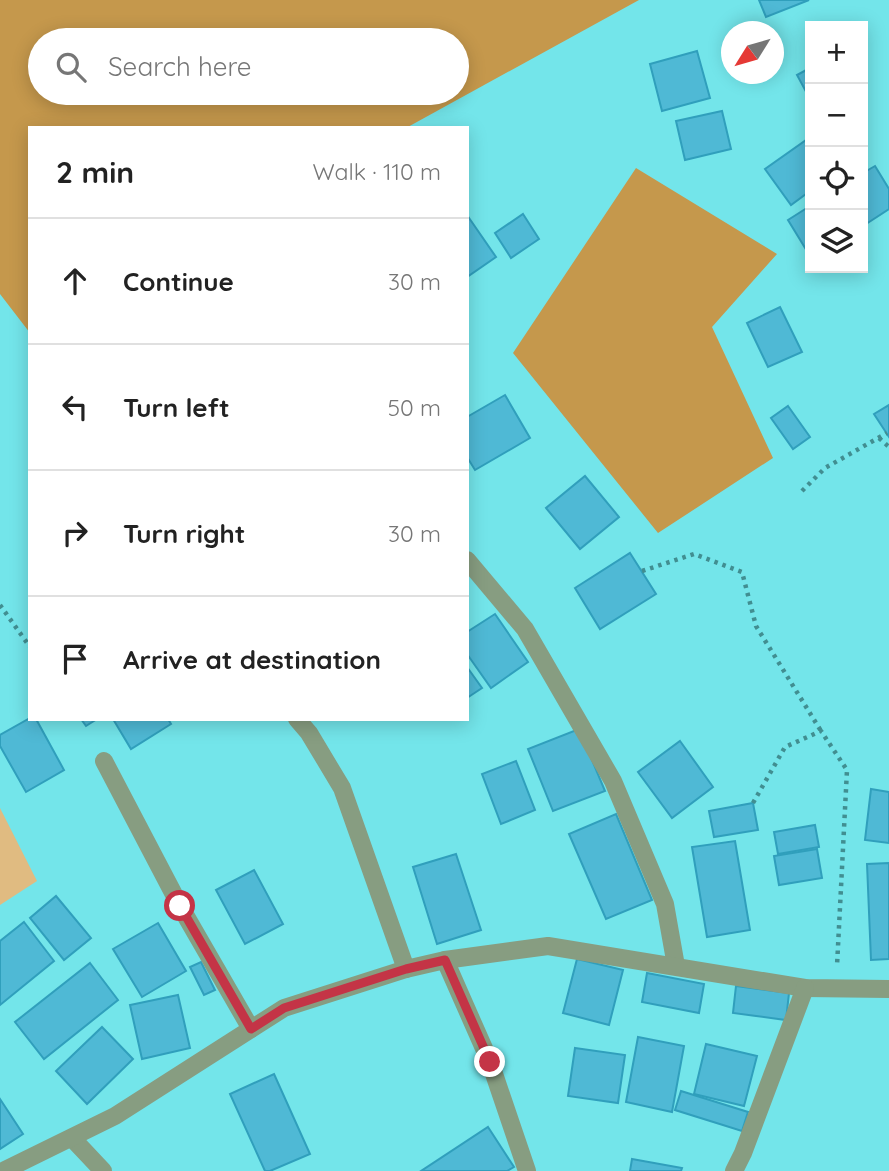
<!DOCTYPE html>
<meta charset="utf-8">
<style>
body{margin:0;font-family:Quicksand,sans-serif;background:#f6f6f6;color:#222}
.controls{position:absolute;right:21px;top:21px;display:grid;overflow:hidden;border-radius:0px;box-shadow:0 4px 18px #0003}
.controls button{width:63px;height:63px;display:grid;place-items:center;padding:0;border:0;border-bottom:2px solid #e0e0e0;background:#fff;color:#222;font:35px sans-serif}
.compass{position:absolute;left:721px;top:21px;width:63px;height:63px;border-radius:50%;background:#fff;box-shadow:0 4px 18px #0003;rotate:233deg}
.stop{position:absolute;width:21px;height:21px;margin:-16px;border:5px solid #c43446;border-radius:50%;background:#fff}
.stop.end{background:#c43446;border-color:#fff;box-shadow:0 2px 7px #0008}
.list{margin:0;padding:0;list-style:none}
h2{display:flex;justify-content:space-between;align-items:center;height:91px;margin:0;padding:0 28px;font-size:30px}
h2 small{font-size:23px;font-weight:400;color:#767676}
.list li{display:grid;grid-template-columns:46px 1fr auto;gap:21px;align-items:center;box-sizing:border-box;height:126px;padding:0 28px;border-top:2px solid #e0e0e0}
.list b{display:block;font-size:26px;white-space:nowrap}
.list em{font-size:23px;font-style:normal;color:#767676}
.icon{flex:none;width:38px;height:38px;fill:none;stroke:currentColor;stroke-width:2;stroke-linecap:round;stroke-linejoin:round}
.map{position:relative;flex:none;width:889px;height:1171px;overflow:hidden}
.search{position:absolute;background:#fff;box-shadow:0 4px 18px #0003;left:28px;top:28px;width:441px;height:77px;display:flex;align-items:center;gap:18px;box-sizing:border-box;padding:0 24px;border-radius:38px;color:#767676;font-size:26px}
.panel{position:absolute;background:#fff;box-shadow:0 4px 18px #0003;left:28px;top:126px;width:441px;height:595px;border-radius:0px}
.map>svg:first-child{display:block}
.green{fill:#e0bb81}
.forest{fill:#c5984c;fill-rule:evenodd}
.building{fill:#4fb9d5;stroke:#309fbc;stroke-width:2}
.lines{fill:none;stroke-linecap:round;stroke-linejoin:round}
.path{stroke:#418e91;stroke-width:4.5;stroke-dasharray:3.5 5;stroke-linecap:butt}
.minor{stroke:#879d81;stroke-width:18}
.route{stroke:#c43446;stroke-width:9}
</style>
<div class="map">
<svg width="889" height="1171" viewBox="0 0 889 1171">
<rect width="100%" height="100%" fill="#73e5ea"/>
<!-- green -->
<path class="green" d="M 0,808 L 37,881 L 0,905 Z"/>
<!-- forest -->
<g class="forest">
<path d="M 0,0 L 639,0 L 406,128 L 30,128 L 30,333 L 0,294 ZM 40,40 L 457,40 L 457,93 L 40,93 Z"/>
<path d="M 636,168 L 777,254 L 712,327 L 773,458 L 658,533 L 513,353 Z"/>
</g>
<!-- building -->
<g class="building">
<path d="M 759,0 L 809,0 L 766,17 Z"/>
<path d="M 697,51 L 710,98 L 662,111 L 650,64 Z"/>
<path d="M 810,68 L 810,99 L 797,75 Z"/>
<path d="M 722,111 L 731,149 L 685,160 L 676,121 Z"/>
<path d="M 809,138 L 810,191 L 791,205 L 765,169 Z"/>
<path d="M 875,166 L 889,189 L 889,209 L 863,226 L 863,173 Z"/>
<path d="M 810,206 L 810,256 L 788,220 Z"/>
<path d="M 523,214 L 539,239 L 511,258 L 495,233 Z"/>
<path d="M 467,215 L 496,257 L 467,277 Z"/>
<path d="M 780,307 L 802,352 L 768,367 L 747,323 Z"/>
<path d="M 505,395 L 530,438 L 475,470 L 467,457 L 467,417 Z"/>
<path d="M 889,405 L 889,437 L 874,414 Z"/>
<path d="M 788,406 L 810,437 L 793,449 L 771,418 Z"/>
<path d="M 585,476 L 619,517 L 580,549 L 546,508 Z"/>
<path d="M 630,553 L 656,594 L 600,629 L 575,588 Z"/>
<path d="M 495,614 L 528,662 L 491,688 L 467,654 L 467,632 Z"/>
<path d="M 467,667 L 482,688 L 467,698 Z"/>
<path d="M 30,718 L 36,719 L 64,770 L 26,792 L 0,746 L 0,735 Z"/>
<path d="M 81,719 L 97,719 L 86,726 Z"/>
<path d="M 113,719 L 168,719 L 171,724 L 131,749 Z"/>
<path d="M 579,729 L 605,791 L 553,811 L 528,749 Z"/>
<path d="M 680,741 L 713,787 L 672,818 L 638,772 Z"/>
<path d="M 516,761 L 535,810 L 501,824 L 482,774 Z"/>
<path d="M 871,789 L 889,792 L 889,843 L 865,840 Z"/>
<path d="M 753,803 L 758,830 L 714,837 L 709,811 Z"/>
<path d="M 616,814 L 652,900 L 606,919 L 569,834 Z"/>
<path d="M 815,825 L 819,847 L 778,854 L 774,832 Z"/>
<path d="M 735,841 L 750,930 L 707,937 L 692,847 Z"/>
<path d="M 817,849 L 822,878 L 779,885 L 774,856 Z"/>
<path d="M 456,854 L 481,930 L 437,944 L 413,867 Z"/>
<path d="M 889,863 L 889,959 L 871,960 L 867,864 Z"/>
<path d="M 254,870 L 283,924 L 245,944 L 216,890 Z"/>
<path d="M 56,896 L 91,938 L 64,960 L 30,918 Z"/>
<path d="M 24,922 L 54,961 L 0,1005 L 0,941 Z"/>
<path d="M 158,923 L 186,971 L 142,997 L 113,949 Z"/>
<path d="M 577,959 L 623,970 L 609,1025 L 563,1013 Z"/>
<path d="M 201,962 L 215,990 L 204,995 L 190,967 Z"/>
<path d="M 90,963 L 118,1000 L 44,1059 L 15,1022 Z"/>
<path d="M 647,973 L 704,984 L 699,1013 L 642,1002 Z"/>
<path d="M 736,986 L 789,993 L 786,1020 L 733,1013 Z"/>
<path d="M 178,995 L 190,1048 L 142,1059 L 130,1005 Z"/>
<path d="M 102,1027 L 133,1059 L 87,1104 L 56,1071 Z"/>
<path d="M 638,1037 L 684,1046 L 672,1112 L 626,1102 Z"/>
<path d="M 706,1044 L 757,1056 L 744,1106 L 694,1094 Z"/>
<path d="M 575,1048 L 625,1055 L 618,1103 L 568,1096 Z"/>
<path d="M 274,1074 L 310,1154 L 270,1171 L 265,1171 L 230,1094 Z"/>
<path d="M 681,1091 L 748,1112 L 742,1131 L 675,1110 Z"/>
<path d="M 0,1099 L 23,1134 L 0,1149 Z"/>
<path d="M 488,1127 L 514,1167 L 507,1171 L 421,1171 Z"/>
<path d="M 632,1159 L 682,1168 L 681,1171 L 630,1171 Z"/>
</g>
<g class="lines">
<!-- path -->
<g class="path">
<path d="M 879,438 L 889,447"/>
<path d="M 802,491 L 825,468 L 887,433"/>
<path d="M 642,571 L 694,554 L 742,572 L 756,626 L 821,731"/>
<path d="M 0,605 L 30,647"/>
<path d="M 753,803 L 785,747 L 821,731 L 847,770 L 837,966"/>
</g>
<!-- minor -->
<g class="minor">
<path d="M 467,560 L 525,629 L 613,781 L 665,904 L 676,966"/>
<path d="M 297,719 L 309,733 L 342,788 L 406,969"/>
<path d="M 104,761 L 180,906 L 251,1029"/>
<path d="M 445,960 L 490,1062 L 527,1171"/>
<path d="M 72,1138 L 103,1171"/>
<path d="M 3,1171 L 115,1116 L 284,1008 L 406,969 L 445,960 L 548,946 L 805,988 L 889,989"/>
<path d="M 734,1171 L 743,1153 L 805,988"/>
</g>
</g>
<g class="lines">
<!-- route -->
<path class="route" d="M 180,906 L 251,1029 L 284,1008 L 406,969 L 445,960 L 490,1062"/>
</g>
</svg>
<div class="controls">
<button>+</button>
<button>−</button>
<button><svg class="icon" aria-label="locate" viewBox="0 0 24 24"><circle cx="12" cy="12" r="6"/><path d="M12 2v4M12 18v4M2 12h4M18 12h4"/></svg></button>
<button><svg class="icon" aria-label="layers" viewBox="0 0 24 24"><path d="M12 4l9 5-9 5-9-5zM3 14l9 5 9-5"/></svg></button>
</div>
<svg class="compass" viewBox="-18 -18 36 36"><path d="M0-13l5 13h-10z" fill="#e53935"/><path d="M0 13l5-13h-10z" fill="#767676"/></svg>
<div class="stop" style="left:180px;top:906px"></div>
<div class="stop end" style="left:490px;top:1062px"></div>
<div class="search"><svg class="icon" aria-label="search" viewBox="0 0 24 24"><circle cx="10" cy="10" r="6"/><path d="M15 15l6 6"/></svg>Search here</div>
<section class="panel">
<h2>2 min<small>Walk · 110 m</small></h2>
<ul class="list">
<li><svg class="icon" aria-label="ahead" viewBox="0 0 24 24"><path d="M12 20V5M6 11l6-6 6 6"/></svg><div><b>Continue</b></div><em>30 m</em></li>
<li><svg class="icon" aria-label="left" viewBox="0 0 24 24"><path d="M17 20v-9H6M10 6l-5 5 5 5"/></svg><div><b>Turn left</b></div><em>50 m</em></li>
<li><svg class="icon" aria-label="right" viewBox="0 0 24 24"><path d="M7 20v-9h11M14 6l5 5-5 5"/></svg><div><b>Turn right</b></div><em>30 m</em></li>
<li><svg class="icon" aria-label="arrive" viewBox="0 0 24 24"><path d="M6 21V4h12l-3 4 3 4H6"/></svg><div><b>Arrive at destination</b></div></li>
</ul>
</section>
</div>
